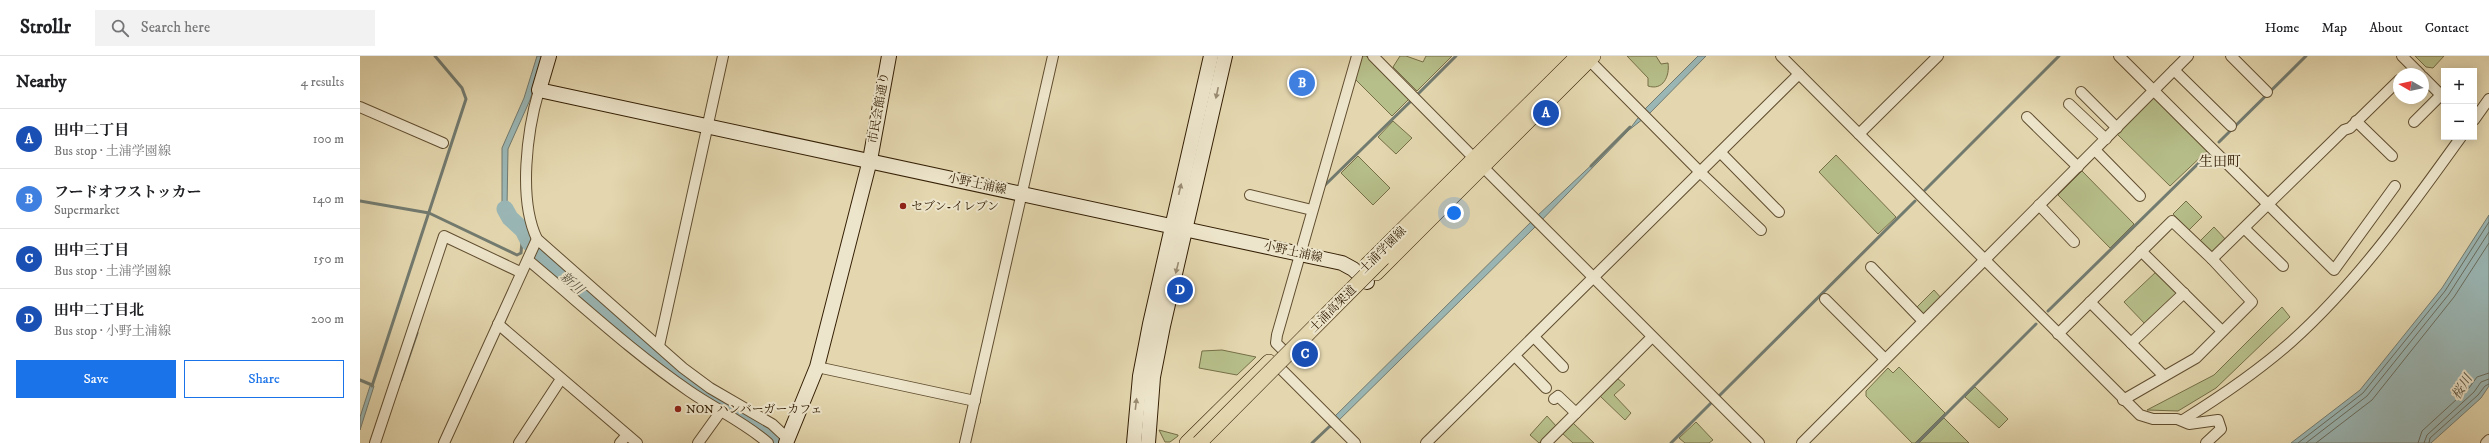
<!DOCTYPE html>
<meta charset="utf-8">
<style>
body{margin:0;font-family:"IM FELL DW Pica","Noto Serif JP",serif;background:#f2f2f2;color:#202124}
.controls{position:absolute;right:12px;top:12px;display:grid;overflow:hidden;border-radius:0px;box-shadow:0 2px 10px #0003}
.controls button{width:36px;height:36px;display:grid;place-items:center;padding:0;border:0;border-bottom:1px solid #e0e0e0;background:#fff;color:#202124;font:20px sans-serif}
.compass{position:absolute;left:2033px;top:12px;width:36px;height:36px;border-radius:50%;background:#fff;box-shadow:0 2px 10px #0003;rotate:279deg}
.you{position:absolute;left:1094px;top:157px;width:14px;height:14px;margin:-10px;border:3px solid #fff;border-radius:50%;background:#1a73e8;box-shadow:0 0 0 6px #1a73e833}
.badge{display:grid;place-items:center;width:26px;height:26px;border-radius:50%;background:#1a73e8;color:#fff;font-size:13px;font-weight:700}
.pin{position:absolute;translate:-50% -50%;border:2px solid #fff;box-shadow:0 1px 4px #0006}
.list{margin:0;padding:0;list-style:none}
h2{display:flex;justify-content:space-between;align-items:center;height:52px;margin:0;padding:0 16px;font-size:17px}
h2 small{font-size:13px;font-weight:400;color:#757577}
.list li{display:grid;grid-template-columns:26px 1fr auto;gap:12px;align-items:center;box-sizing:border-box;height:60px;padding:0 16px;border-top:1px solid #e0e0e0}
.list b{display:block;font-size:15px;white-space:nowrap}
.list p{margin:0;font-size:13px;white-space:nowrap;color:#757577}
.list em{font-size:13px;font-style:normal;color:#757577}
.actions{display:flex;gap:8px;padding:12px 16px}
.actions a{flex:1;padding:9px 0;border:1px solid #1a73e8;border-radius:0px;text-align:center;font-size:14px;color:#1a73e8}
.actions .main{background:#1a73e8;color:#fff}
.icon{flex:none;width:22px;height:22px;fill:none;stroke:currentColor;stroke-width:2;stroke-linecap:round;stroke-linejoin:round}
.map{position:relative;flex:none;width:2129px;height:387px;overflow:hidden}
header{display:flex;align-items:center;gap:24px;box-sizing:border-box;height:56px;padding:0 20px;background:#fff;border-bottom:1px solid #e0e0e0}
header strong{font-size:19px}
nav{display:flex;gap:22px;margin-inline-start:auto;font-size:14px}
.search{width:280px;height:36px;background:#f2f2f2;display:flex;align-items:center;gap:10px;box-sizing:border-box;padding:0 14px;border-radius:0px;color:#757577;font-size:15px}
main{display:flex}
aside{flex:1;background:#fff}
.map>svg:first-child{display:block}
.green{fill:#b6be89;stroke:#766f48}
.water{fill:#9ab7b6;stroke:#727b70}
.lines{fill:none;stroke-linecap:round;stroke-linejoin:round}
.shore{stroke:#686c5e;stroke-width:1}
.stream{stroke:#727b70;stroke-width:3}
.river{stroke:#9ab7b6;stroke-width:17}
.street-casing{stroke:#614e30;stroke-width:12}
.secondary-casing{stroke:#352006;stroke-width:16}
.primary-casing{stroke:#352006;stroke-width:16}
.street{stroke:#ede5cb;stroke-width:10}
.secondary{stroke:#ede5cb;stroke-width:14}
.primary{stroke:#e4d7af;stroke-width:15}
.primary-bridge-casing{stroke:#352006;stroke-width:16;stroke-linecap:butt}
.primary-bridge{stroke:#e4d7af;stroke-width:15}
.oneway{fill:#9a8c72}
.poi-dot{fill:#8f2418;stroke:#ede5cb;stroke-width:1.5}
.labels{text-anchor:middle;dominant-baseline:central;stroke-width:4;stroke-linejoin:round;paint-order:stroke}
.street-label{font-size:12px;fill:#352006;stroke:#ede5cb}
.poi-label{font-size:12px;fill:#352006;stroke:#ede5cb;text-anchor:start}
.water-label{font-size:13px;font-style:italic;fill:#534d3b;stroke:#ede5cb}
.quarter-label{font-size:14px;fill:#352006;stroke:#ede5cb}
</style>
<header>
<strong>Strollr</strong>
<div class="search"><svg class="icon" aria-label="search" viewBox="0 0 24 24"><circle cx="10" cy="10" r="6"/><path d="M15 15l6 6"/></svg>Search here</div>
<nav><a>Home</a><a>Map</a><a>About</a><a>Contact</a></nav>
</header>
<main>
<aside>
<h2>Nearby<small>4 results</small></h2>
<ul class="list">
<li><span class="badge" style="background:#1a4fb4">A</span><div><b>田中二丁目</b><p>Bus stop · 土浦学園線</p></div><em>100 m</em></li>
<li><span class="badge" style="background:#3f7fe0">B</span><div><b>フードオフストッカー</b><p>Supermarket</p></div><em>140 m</em></li>
<li><span class="badge" style="background:#1a4fb4">C</span><div><b>田中三丁目</b><p>Bus stop · 土浦学園線</p></div><em>150 m</em></li>
<li><span class="badge" style="background:#1a4fb4">D</span><div><b>田中二丁目北</b><p>Bus stop · 小野土浦線</p></div><em>200 m</em></li>
</ul>
<div class="actions"><a class="main">Save</a><a>Share</a></div>
</aside>
<div class="map">
<svg width="2129" height="387" viewBox="0 0 2129 387">
<rect width="100%" height="100%" fill="#e4d7af"/>
<filter id="stains"><feTurbulence type="fractalNoise" baseFrequency=".005" numOctaves="4"/><feColorMatrix values="0 0 0 0 .2 0 0 0 0 .09 0 0 0 0 .02 0 0 0 .5 -.17"/></filter>
<radialGradient id="worn" r=".72"><stop offset=".6" stop-color="#630" stop-opacity="0"/><stop offset="1" stop-color="#630" stop-opacity=".3"/></radialGradient>
<!-- green -->
<g class="green">
<path d="M 1000,0 L 1006,0 L 1049,43 L 1032,60 L 994,22 Z"/>
<path d="M 1040,0 L 1046,0 L 1063,6 L 1066,0 L 1092,0 L 1057,35 L 1033,11 Z"/>
<path d="M 1267,0 L 1296,0 L 1301,8 L 1308,7 C 1310,20 1303,35 1288,30 L 1288,22 Z"/>
<path d="M 2055,0 L 2084,0 L 2073,12 L 2066,11 Z"/>
<path d="M 1794,41 L 1848,94 L 1810,130 L 1757,78 Z"/>
<path d="M 1033,65 L 1052,82 L 1036,98 L 1018,81 Z"/>
<path d="M 1476,99 L 1536,161 L 1518,178 L 1459,116 Z"/>
<path d="M 998,100 L 1030,132 L 1013,149 L 981,117 Z"/>
<path d="M 1722,115 L 1774,168 L 1750,192 L 1698,139 Z"/>
<path d="M 1826,145 L 1842,161 L 1829,174 L 1813,158 Z"/>
<path d="M 1854,171 L 1867,185 L 1853,197 L 1840,185 Z"/>
<path d="M 1797,215 L 1817,236 L 1817,240 L 1786,269 L 1764,246 Z"/>
<path d="M 1574,234 L 1582,243 L 1565,260 L 1556,252 Z"/>
<path d="M 1922,251 L 1930,261 L 1856,332 L 1818,355 L 1787,354 L 1854,319 Z"/>
<path d="M 862,294 L 896,301 L 877,319 L 839,312 L 842,295 Z"/>
<path d="M 1539,311 L 1585,357 L 1555,387 L 1552,387 L 1506,340 L 1506,335 L 1528,312 L 1533,317 Z"/>
<path d="M 1257,322 L 1265,329 L 1254,339 L 1271,357 L 1265,364 L 1240,340 Z"/>
<path d="M 1615,331 L 1648,363 L 1639,372 L 1605,341 Z"/>
<path d="M 1187,360 L 1197,371 L 1179,387 L 1170,379 Z"/>
<path d="M 1584,362 L 1609,387 L 1559,387 Z"/>
<path d="M 1336,366 L 1353,384 L 1349,387 L 1325,387 L 1319,382 Z"/>
<path d="M 1213,367 L 1234,387 L 1213,387 L 1202,377 Z"/>
<path d="M 799,374 L 818,379 L 818,380 L 810,386 L 805,386 Z"/>
</g>
<!-- water -->
<g class="water">
<path d="M 177,0 L 183,0 L 170,44 L 148,93 L 147,151 L 161,168 L 158,173 L 148,165 L 142,153 L 142,92 L 164,42 Z"/>
<path d="M 1338,0 L 1346,0 L 1288,59 L 1269,74 L 1175,171 L 971,372 L 968,367 L 1177,160 L 1269,74 L 1284,54 Z"/>
<path d="M 2129,159 L 2129,330 L 2121,342 L 2071,387 L 1931,387 L 2000,334 L 2082,232 Z"/>
<path d="M 11,327 L 14,330 L 0,374 L 0,361 Z"/>
</g>
<g class="lines">
<!-- shore -->
<g class="shore">
<path d="M 1938,387 L 2003,337 L 2085,235 L 2129,166"/>
<path d="M 1946,387 L 2007,340 L 2089,238 L 2129,176"/>
<path d="M 1956,387 L 2012,344 L 2094,241 L 2129,187"/>
<path d="M 2058,387 L 2062,375 L 2109,332 L 2117,321 L 2129,317"/>
<path d="M 2064,387 L 2067,379 L 2114,336 L 2121,326 L 2129,323"/>
<path d="M 2069,387 L 2070,382 L 2118,339 L 2125,330 L 2129,328"/>
</g>
<!-- stream -->
<g class="stream">
<path d="M 1058,38 L 1096,0"/>
<path d="M 1859,86 L 1946,0"/>
<path d="M 1231,110 L 1270,71"/>
<path d="M 963,131 L 1051,45"/>
<path d="M 1565,134 L 1699,0"/>
<path d="M 0,145 L 69,157 L 157,199 L 161,197 L 163,174"/>
<path d="M 1688,255 L 1850,96"/>
<path d="M 0,324 L 12,329"/>
<path d="M 41,324 L 57,277"/>
<path d="M 12,330 L 106,43 L 102,32 L 75,0"/>
<path d="M 1359,340 L 1555,145"/>
<path d="M 952,387 L 970,370"/>
<path d="M 1311,387 L 1351,347"/>
<path d="M 1557,387 L 1676,268"/>
</g>
<!-- river -->
<path class="river" d="M 145,153 L 150,162 L 163,174 L 169,186 L 196,214 L 310,310 L 334,329 L 397,367 L 418,386"/>
<!-- street casing -->
<g class="street-casing">
<g id="street">
<path d="M 1013,0 L 1110,98"/>
<path d="M 1421,0 L 1780,359 L 1793,363 L 1817,363 L 1829,368 L 1858,364 L 1861,373 L 1846,387"/>
<path d="M 1759,0 L 1974,214 L 2035,130"/>
<path d="M 1871,0 L 1907,36"/>
<path d="M 2042,0 L 2060,18"/>
<path d="M 1234,9 L 1341,117 L 1401,174"/>
<path d="M 1814,14 L 1871,70"/>
<path d="M 2063,21 L 2084,42"/>
<path d="M 179,34 C 167,75 158,143 177,183 L 323,312 L 350,332 L 412,368 L 428,383"/>
<path d="M 1721,36 L 1757,72"/>
<path d="M 1709,48 L 1746,83"/>
<path d="M 0,51 L 83,87"/>
<path d="M 1667,61 L 1718,111"/>
<path d="M 2114,64 L 2129,43"/>
<path d="M 1996,65 L 2032,100"/>
<path d="M 2054,66 L 2081,39"/>
<path d="M 1499,78 L 1578,0"/>
<path d="M 1735,94 L 1780,140"/>
<path d="M 1361,97 L 1419,156"/>
<path d="M 1127,115 L 1399,387"/>
<path d="M 890,139 L 952,154"/>
<path d="M 1679,149 L 1714,186"/>
<path d="M 1885,173 L 1923,210"/>
<path d="M 1781,195 L 1862,275"/>
<path d="M 1852,203 L 1984,74 L 1990,72 L 2039,24"/>
<path d="M 168,204 C 221,248 272,296 329,335 C 355,353 384,366 408,387"/>
<path d="M 1511,211 L 1563,265"/>
<path d="M 1465,243 L 1525,303"/>
<path d="M 1730,246 L 1804,320"/>
<path d="M 138,268 L 277,387"/>
<path d="M 1698,278 L 1812,165 L 1852,203 L 1892,246 L 1836,302 L 1763,344"/>
<path d="M 1174,281 L 1203,311"/>
<path d="M 1771,287 L 1824,237"/>
<path d="M 299,290 L 363,0"/>
<path d="M 922,293 L 916,287 L 917,279 L 997,0"/>
<path d="M 1155,300 L 1186,332"/>
<path d="M 457,311 L 615,345"/>
<path d="M 920,312 L 995,387"/>
<path d="M 1194,343 L 1198,340 L 1216,357"/>
<path d="M 1823,364 C 1860,341 1898,315 1931,286 C 1997,227 2050,152 2101,81"/>
<path d="M 15,387 L 84,180 L 160,216"/>
<path d="M 84,387 L 177,183"/>
<path d="M 159,387 L 201,323"/>
<path d="M 260,387 L 267,379"/>
<path d="M 338,387 L 361,355"/>
<path d="M 605,387 L 693,0"/>
<path d="M 1066,387 L 1439,18"/>
<path d="M 1186,387 L 1292,281"/>
<path d="M 1442,387 L 1828,0"/>
<path d="M 2126,387 L 2129,384"/>
</g>
</g>
<!-- secondary casing -->
<g class="secondary-casing">
<g id="secondary">
<path d="M 189,0 L 179,34 L 982,207 L 993,213 L 1007,226"/>
<path d="M 426,387 L 457,311 L 510,104 L 529,0"/>
<path d="M 774,387 L 780,320 L 790,268 L 851,0"/>
<path d="M 788,387 L 793,321 L 803,270 L 865,0"/>
</g>
</g>
<!-- primary casing -->
<g class="primary-casing">
<g id="primary">
<path d="M 1007,209 L 1218,0"/>
<path d="M 1016,217 L 1233,0"/>
<path d="M 827,387 L 909,306"/>
</g>
</g>
<!-- street -->
<use href="#street" class="street"/>
<!-- secondary -->
<use href="#secondary" class="secondary"/>
<!-- primary -->
<use href="#primary" class="primary"/>
<!-- primary-bridge casing -->
<g class="primary-bridge-casing">
<path id="primary-bridge" d="M 839,387 L 1023,202"/>
</g>
<!-- primary-bridge -->
<use href="#primary-bridge" class="primary-bridge"/>
</g>
<!-- one-way arrows -->
<defs><path id="oneway-solid" d="M-6-.8H1V-3.2L6.5 0L1 3.2V.8H-6Z"/></defs>
<g class="oneway">
<use href="#oneway-solid" transform="translate(857 37) rotate(102)"/>
<use href="#oneway-solid" transform="translate(820 133) rotate(-77)"/>
<use href="#oneway-solid" transform="translate(817 212) rotate(104)"/>
<use href="#oneway-solid" transform="translate(776 348) rotate(-83)"/>
</g>
<!-- markers -->
<g class="poi-dot">
<circle cx="543" cy="150" r="4"/>
<circle cx="318" cy="353" r="4"/>
</g>
<g class="labels">
<!-- street labels -->
<g class="street-label">
<text transform="translate(519 52) rotate(-80)">市民会館通り</text>
<text transform="translate(617 128) rotate(12)">小野土浦線</text>
<text transform="translate(1023 194) rotate(-45)">土浦学園線</text>
<text transform="translate(933 196) rotate(12)">小野土浦線</text>
<text transform="translate(973 253) rotate(-45)">土浦高架道</text>
</g>
<!-- poi labels -->
<g class="poi-label">
<text x="551" y="150">セブン-イレブン</text>
<text x="326" y="353">NON ハンバーガーカフェ</text>
</g>
<!-- water labels -->
<g class="water-label">
<text transform="translate(212 227) rotate(41)">新川</text>
<text transform="translate(2102 331) rotate(-58)">桜川</text>
</g>
<!-- quarter labels -->
<g class="quarter-label">
<text x="1860" y="106">生田町</text>
</g>
</g>
<rect width="100%" height="100%" filter="url(#stains)"/>
<rect width="100%" height="100%" fill="url(#worn)"/>
</svg>
<div class="controls">
<button>+</button>
<button>−</button>
</div>
<svg class="compass" viewBox="-18 -18 36 36"><path d="M0-13l5 13h-10z" fill="#e53935"/><path d="M0 13l5-13h-10z" fill="#757577"/></svg>
<div class="you"></div>
<div class="pin badge" style="left:1186px;top:57px;background:#1a4fb4">A</div>
<div class="pin badge" style="left:942px;top:27px;background:#3f7fe0">B</div>
<div class="pin badge" style="left:945px;top:298px;background:#1a4fb4">C</div>
<div class="pin badge" style="left:820px;top:234px;background:#1a4fb4">D</div>
</div>
</main>
